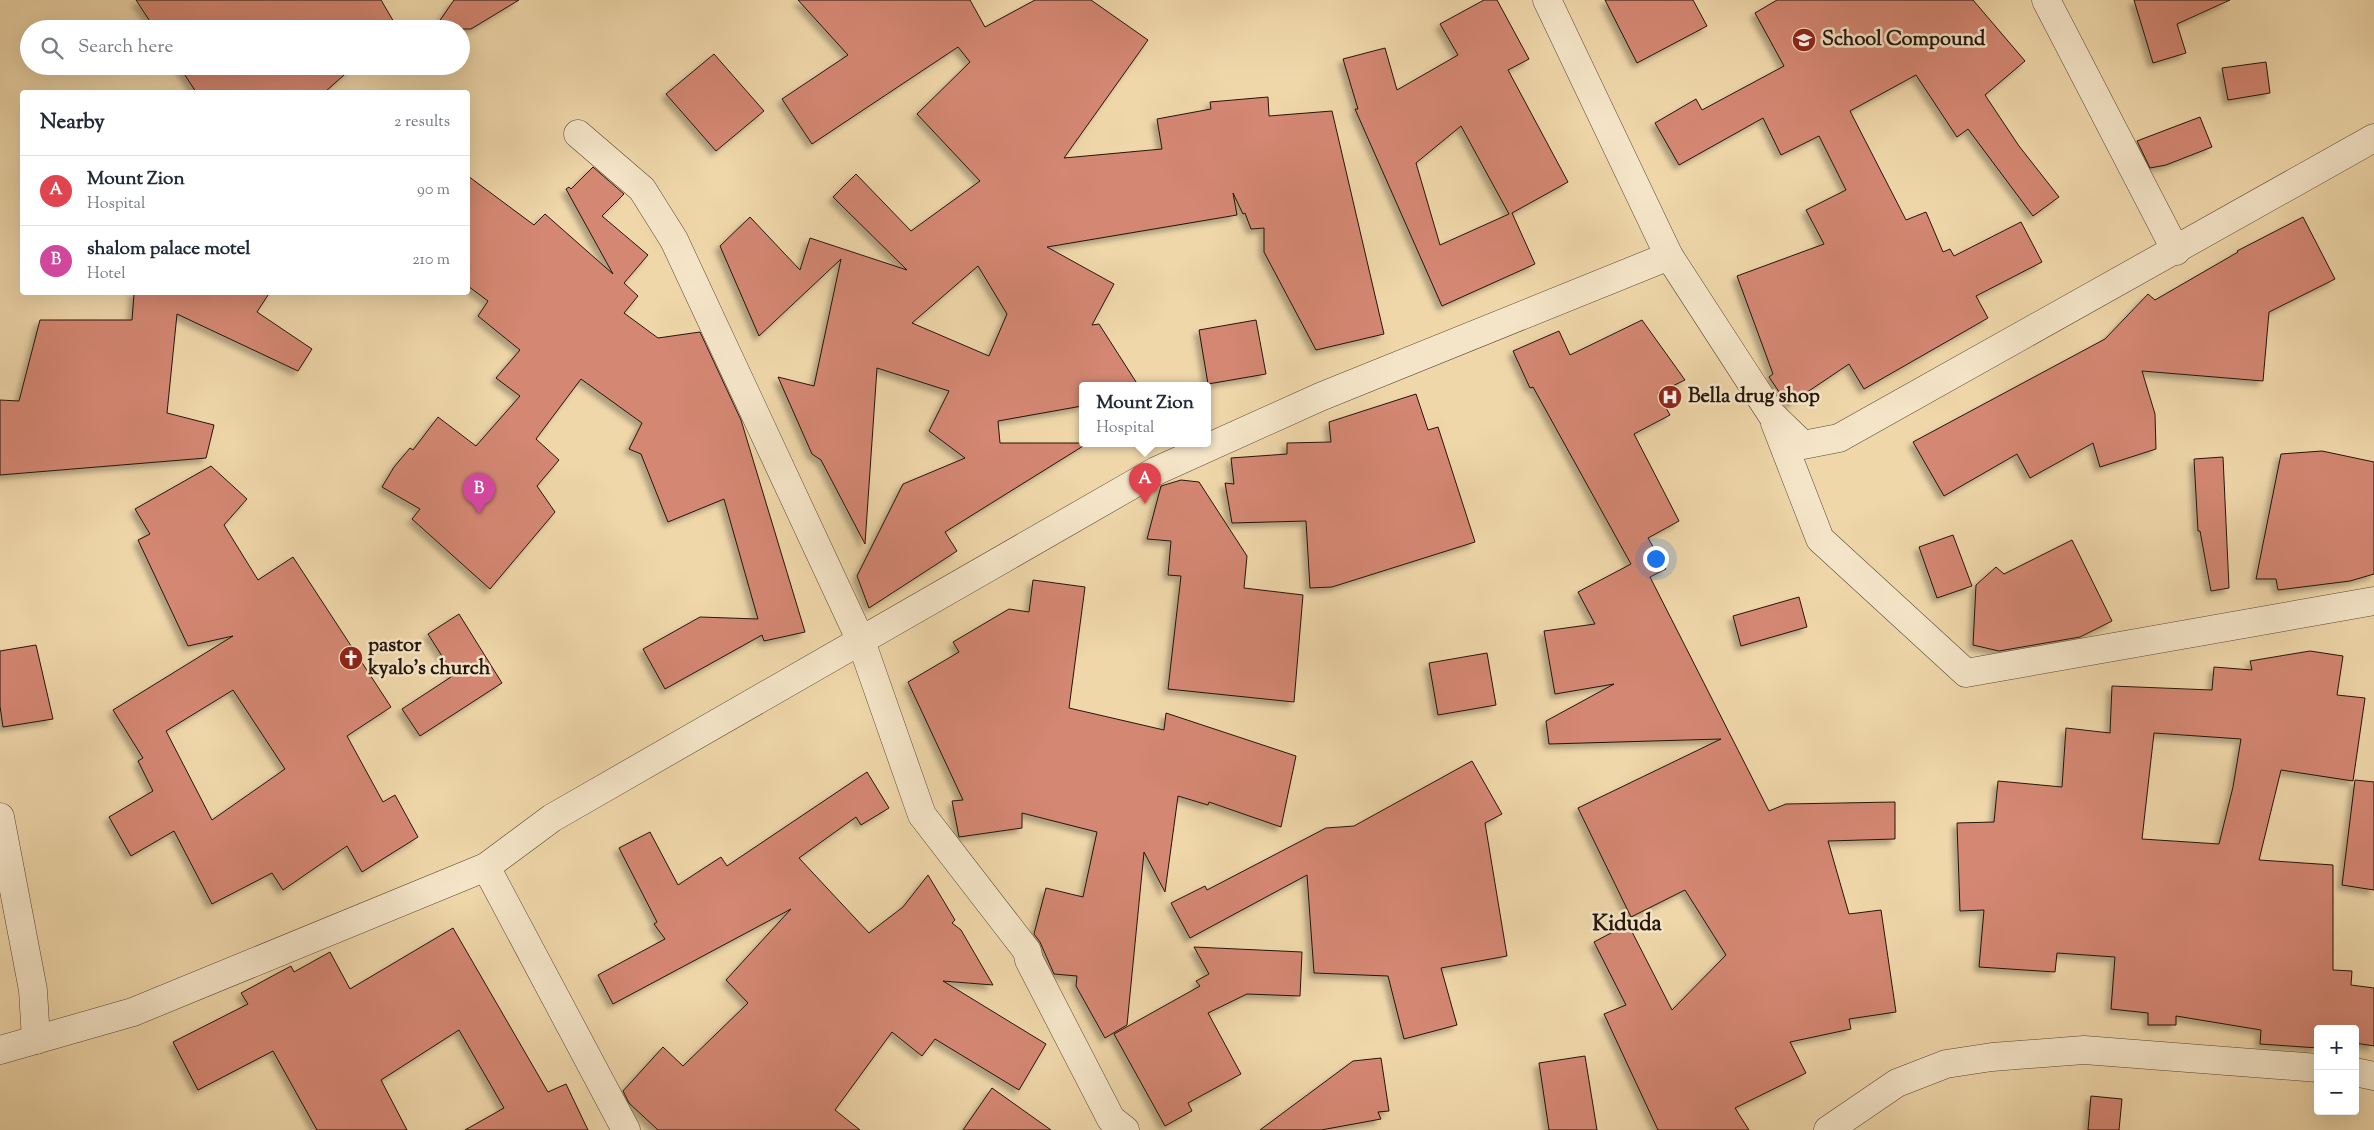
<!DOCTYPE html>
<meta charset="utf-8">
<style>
body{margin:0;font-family:"Sorts Mill Goudy",serif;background:#f6f6f7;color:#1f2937}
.controls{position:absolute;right:15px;bottom:15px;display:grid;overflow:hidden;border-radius:5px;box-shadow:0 5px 20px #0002}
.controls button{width:45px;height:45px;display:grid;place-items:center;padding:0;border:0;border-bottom:1px solid #e0e1e3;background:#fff;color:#1f2937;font:25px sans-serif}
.you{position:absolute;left:1655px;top:558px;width:18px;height:18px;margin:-12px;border:4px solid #fff;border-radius:50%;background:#1a73e8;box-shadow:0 0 0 8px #1a73e833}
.badge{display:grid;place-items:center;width:32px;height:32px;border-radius:50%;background:#1a73e8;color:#fff;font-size:16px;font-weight:700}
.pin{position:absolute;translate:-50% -41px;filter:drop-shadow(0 1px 2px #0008)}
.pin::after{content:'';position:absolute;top:26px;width:18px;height:15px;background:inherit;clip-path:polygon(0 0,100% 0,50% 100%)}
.popup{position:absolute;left:1079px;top:382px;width:132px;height:65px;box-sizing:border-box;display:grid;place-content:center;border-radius:5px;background:#fff;filter:drop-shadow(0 1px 4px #0005);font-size:16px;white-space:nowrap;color:#747a83}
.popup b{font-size:19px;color:#1f2937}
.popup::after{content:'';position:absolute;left:50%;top:100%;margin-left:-10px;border:10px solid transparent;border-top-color:#fff}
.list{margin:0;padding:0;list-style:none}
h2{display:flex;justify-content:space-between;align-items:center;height:65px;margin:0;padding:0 20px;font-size:21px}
h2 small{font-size:16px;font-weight:400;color:#747a83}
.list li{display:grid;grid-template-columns:32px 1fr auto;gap:15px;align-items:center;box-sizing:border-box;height:70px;padding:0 20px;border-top:1px solid #e0e1e3}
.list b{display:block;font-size:19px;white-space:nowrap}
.list p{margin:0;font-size:16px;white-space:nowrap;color:#747a83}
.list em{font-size:16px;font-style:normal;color:#747a83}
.icon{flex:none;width:28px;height:28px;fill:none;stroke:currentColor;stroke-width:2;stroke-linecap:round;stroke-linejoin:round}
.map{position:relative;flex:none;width:2374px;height:1130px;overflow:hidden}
.search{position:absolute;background:#fff;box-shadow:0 5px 20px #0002;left:20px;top:20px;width:450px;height:55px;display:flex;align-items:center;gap:12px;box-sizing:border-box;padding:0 18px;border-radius:28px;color:#747a83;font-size:19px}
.panel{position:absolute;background:#fff;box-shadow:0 5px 20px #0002;left:20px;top:90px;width:450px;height:205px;border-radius:5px}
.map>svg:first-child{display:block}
.building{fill:#d48773;stroke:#24150b;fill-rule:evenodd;filter:url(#shadow)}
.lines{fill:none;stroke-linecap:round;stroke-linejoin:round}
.minor-casing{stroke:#574633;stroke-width:29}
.tertiary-casing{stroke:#574633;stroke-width:29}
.minor{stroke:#f5e5c8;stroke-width:28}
.tertiary{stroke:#f5e5c8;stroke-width:28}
.labels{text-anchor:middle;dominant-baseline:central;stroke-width:5;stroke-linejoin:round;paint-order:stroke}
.poi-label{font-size:20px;font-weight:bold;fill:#24150b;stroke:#f5e5c8;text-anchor:start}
.quarter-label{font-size:22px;font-weight:bold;fill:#24150b;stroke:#f5e5c8}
</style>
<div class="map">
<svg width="2374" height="1130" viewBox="0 0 2374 1130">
<defs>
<filter id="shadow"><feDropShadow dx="-4.5" dy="4.5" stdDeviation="2.5" flood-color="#0004"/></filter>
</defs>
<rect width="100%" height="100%" fill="#efd7aa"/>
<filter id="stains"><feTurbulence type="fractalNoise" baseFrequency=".004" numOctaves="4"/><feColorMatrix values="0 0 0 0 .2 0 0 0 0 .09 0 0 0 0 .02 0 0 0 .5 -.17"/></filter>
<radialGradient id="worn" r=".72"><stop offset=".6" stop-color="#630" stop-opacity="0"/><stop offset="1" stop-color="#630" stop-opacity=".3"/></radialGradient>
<!-- building -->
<g class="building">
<path d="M 136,0 L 381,0 L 398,29 L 155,29 Z"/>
<path d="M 454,0 L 519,0 L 471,29 L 434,29 Z"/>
<path d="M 798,0 L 970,0 L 985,27 L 1035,0 L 1091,0 L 1148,40 L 1064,158 L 1162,149 L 1157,119 L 1211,109 L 1210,102 L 1268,97 L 1269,116 L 1332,111 L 1384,334 L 1316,350 L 1264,252 L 1264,228 L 1251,229 L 1245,213 L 1243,214 L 1233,193 L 1237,215 L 1047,247 L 1114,284 L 1092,325 L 1099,324 L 1138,385 L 1082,385 L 1082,406 L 998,421 L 1000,443 L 1088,443 L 945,532 L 957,551 L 869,608 L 857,576 L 903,484 L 965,458 L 929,431 L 949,391 L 877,368 L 865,544 L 821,460 L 812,454 L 778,377 L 814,386 L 841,259 L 759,336 L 720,246 L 750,217 L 800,270 L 810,238 L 907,270 L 833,197 L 856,174 L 911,231 L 980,181 L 917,114 L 970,62 L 958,47 L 812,144 L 782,99 L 848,55 ZM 978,266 L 1007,314 L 989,356 L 912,323 Z"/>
<path d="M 1484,0 L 1497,0 L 1529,59 L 1508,70 L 1568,182 L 1512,213 L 1535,264 L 1442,306 L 1355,109 L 1358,109 L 1343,59 L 1385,48 L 1397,90 L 1458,55 L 1440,24 ZM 1461,126 L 1509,214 L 1440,245 L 1416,163 Z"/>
<path d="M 1605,0 L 1693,0 L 1707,26 L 1637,63 Z"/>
<path d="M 1777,0 L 1973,0 L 2025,61 L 1985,95 L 2019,146 L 2059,197 L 2033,216 L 1968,129 L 1957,137 L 1916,75 L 1850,111 L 1906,220 L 1926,212 L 1943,252 L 1950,249 L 1954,256 L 2021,222 L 2042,262 L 1976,296 L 1988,318 L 1864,389 L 1849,364 L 1788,405 L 1769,377 L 1773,374 L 1737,276 L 1824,244 L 1806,210 L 1846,190 L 1819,136 L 1781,155 L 1763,118 L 1679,165 L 1655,123 L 1696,99 L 1702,110 L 1784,66 L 1755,13 Z"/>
<path d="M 2134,0 L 2230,0 L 2177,24 L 2186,53 L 2153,63 Z"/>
<path d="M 714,54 L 764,111 L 716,151 L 666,94 Z"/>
<path d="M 2266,62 L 2270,93 L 2228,100 L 2222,68 Z"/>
<path d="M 179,66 L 354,66 L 325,92 L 196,92 Z"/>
<path d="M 2200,117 L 2212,147 L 2166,165 L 2150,168 L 2137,141 Z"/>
<path d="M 593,167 L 624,194 L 602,216 L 648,255 L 624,283 L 638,296 L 624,313 L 658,338 L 700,332 L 741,420 L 805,632 L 764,641 L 762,635 L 665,689 L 643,649 L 700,617 L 758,619 L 724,499 L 668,522 L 641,454 L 629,449 L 642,423 L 581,379 L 536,439 L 559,460 L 537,486 L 555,512 L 490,589 L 412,519 L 420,509 L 382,487 L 394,467 L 410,448 L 413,450 L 438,417 L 476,446 L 520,396 L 496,378 L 520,350 L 478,316 L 488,301 L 468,286 L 468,176 L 534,225 L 545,214 L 613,274 L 566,189 L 569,187 L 571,189 Z"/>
<path d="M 2303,217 L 2335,279 L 2269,312 L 2263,381 L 2142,371 L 2155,414 L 2156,449 L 2100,467 L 2093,443 L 2030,478 L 2017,454 L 1944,496 L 1913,442 L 2105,339 L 2148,294 L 2155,300 L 2238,252 L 2237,251 Z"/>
<path d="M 132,292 L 270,292 L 257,312 L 312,349 L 298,371 L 177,314 L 167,413 L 214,425 L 206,458 L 0,475 L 0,400 L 19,401 L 40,320 L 132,320 L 134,294 Z"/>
<path d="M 1256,320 L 1266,374 L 1208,384 L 1199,330 Z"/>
<path d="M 1642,320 L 1685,380 L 1658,393 L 1670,415 L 1634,434 L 1679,521 L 1648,538 L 1666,569 L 1650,577 L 1769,811 L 1786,804 L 1895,802 L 1895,839 L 1828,841 L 1849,914 L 1881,910 L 1896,1012 L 1849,1019 L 1851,1029 L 1790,1042 L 1806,1073 L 1735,1108 L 1749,1130 L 1658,1130 L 1604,1014 L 1626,1005 L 1594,942 L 1628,924 L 1672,1010 L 1726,955 L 1685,890 L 1631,917 L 1578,808 L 1721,739 L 1549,744 L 1546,721 L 1614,684 L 1555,694 L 1544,631 L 1595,624 L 1578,592 L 1631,564 L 1533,387 L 1530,388 L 1513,351 L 1559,331 L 1570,355 Z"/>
<path d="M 1416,394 L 1428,430 L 1438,427 L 1475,542 L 1332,587 L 1310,588 L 1306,521 L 1232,523 L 1225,483 L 1234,484 L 1231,458 L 1287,454 L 1287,443 L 1331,442 L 1329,422 Z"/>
<path d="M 2322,451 L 2374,462 L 2374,574 L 2350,581 L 2278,590 L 2276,579 L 2256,579 L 2281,454 Z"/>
<path d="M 2223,457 L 2229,588 L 2211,591 L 2200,531 L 2198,531 L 2194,459 Z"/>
<path d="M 211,466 L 247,499 L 224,525 L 258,580 L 293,557 L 391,707 L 347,736 L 383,802 L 395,795 L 418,837 L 362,872 L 347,846 L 283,890 L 272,873 L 212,904 L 174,831 L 131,856 L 109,817 L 153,791 L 138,761 L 143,758 L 113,710 L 233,636 L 188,646 L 138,540 L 150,534 L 135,509 ZM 233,690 L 285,769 L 212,820 L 166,731 Z"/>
<path d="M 1181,480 L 1199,482 L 1247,556 L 1244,588 L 1303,595 L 1294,702 L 1168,689 L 1181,576 L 1168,575 L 1171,541 L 1147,539 L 1161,486 Z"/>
<path d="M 1953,535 L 1972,586 L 1937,598 L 1919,547 Z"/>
<path d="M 2072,540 L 2112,621 L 2080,637 L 1999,651 L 1973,645 L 1976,585 L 1996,567 L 2004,574 Z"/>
<path d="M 1033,580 L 1085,587 L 1069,708 L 1164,730 L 1166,713 L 1296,756 L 1281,827 L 1209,802 L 1208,805 L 1178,796 L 1165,892 L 1144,852 L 1127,1025 L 1105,1038 L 1076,986 L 1077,976 L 1054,974 L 1040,942 L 1034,934 L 1046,888 L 1083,897 L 1097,832 L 1022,813 L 1022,828 L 959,837 L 952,801 L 963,800 L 908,682 L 959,652 L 953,642 L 1009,609 L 1029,612 Z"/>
<path d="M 1799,597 L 1807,627 L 1741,646 L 1733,616 Z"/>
<path d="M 459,614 L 502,683 L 420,736 L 402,709 L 454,675 L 428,634 Z"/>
<path d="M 36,645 L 53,719 L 3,727 L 0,706 L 0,651 Z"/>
<path d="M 2310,651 L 2343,656 L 2337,695 L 2365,698 L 2353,781 L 2281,770 L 2259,860 L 2333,865 L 2333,970 L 2352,971 L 2351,985 L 2374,988 L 2374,1046 L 2355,1043 L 2355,1029 L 2318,1029 L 2318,1048 L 2260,1044 L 2261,1030 L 2176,1016 L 2176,1025 L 2148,1025 L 2148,1013 L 2111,1009 L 2115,957 L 2057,953 L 2055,972 L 1979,967 L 1984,910 L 1960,911 L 1957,823 L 1994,822 L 1998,781 L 2062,787 L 2066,728 L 2110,733 L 2112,686 L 2212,690 L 2214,667 L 2252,670 L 2250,661 ZM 2154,733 L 2241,739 L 2233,787 L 2219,844 L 2142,839 Z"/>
<path d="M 1487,653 L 1496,705 L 1438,715 L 1429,663 Z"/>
<path d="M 1472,761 L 1502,814 L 1485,823 L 1507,956 L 1441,968 L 1457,1025 L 1404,1039 L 1388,976 L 1314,973 L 1307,875 L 1190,938 L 1171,903 L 1205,886 L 1207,890 L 1326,828 L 1354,826 Z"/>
<path d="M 867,772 L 889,808 L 861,825 L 856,817 L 799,858 L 869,933 L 903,907 L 928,875 L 955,920 L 952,923 L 961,930 L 993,985 L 943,981 L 1046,1044 L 1019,1090 L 935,1039 L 922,1056 L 892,1032 L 835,1110 L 860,1130 L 658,1130 L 629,1103 L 623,1091 L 663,1047 L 683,1066 L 748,1003 L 726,980 L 791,909 L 613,1004 L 598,975 L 665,939 L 654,924 L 657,922 L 619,848 L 650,832 L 678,885 L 721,857 L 727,866 Z"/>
<path d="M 2355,780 L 2374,782 L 2374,890 L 2342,885 Z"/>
<path d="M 453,928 L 548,1092 L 566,1084 L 588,1130 L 465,1130 L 504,1108 L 459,1030 L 381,1080 L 407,1130 L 317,1130 L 273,1051 L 198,1090 L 173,1042 L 248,1004 L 241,993 L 291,966 L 294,972 L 330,952 L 350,989 Z"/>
<path d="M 1194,947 L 1302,952 L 1300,996 L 1247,994 L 1208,1013 L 1241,1074 L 1188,1103 L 1192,1111 L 1165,1126 L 1114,1034 L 1200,986 L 1196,981 L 1209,974 Z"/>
<path d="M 1585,1056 L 1597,1130 L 1549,1130 L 1539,1063 Z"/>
<path d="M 1381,1058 L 1389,1111 L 1378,1112 L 1381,1119 L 1321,1130 L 1260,1130 L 1353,1061 Z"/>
<path d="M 992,1088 L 1051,1130 L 963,1130 Z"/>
<path d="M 2091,1096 L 2122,1099 L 2119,1130 L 2088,1130 Z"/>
</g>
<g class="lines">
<!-- minor casing -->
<g class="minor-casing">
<g id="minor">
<path d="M 1547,0 L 1669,256 L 1772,415 L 1803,445 L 1839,438 L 2374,138"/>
<path d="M 2046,0 L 2176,251"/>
<path d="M 578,134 L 642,189 L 674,240 L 861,641 L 922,815 L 1027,951 L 1029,960 L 1111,1119 L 1125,1130"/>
<path d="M 1775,423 L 1820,539 L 1966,673 L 2374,601"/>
<path d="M 0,817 L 33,990 L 36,1040"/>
<path d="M 486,867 L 626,1130"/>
<path d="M 0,1050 L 133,1012 L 486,867 L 552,818 L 1156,471 L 1320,397 L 1669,256"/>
</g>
</g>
<!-- tertiary casing -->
<g class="tertiary-casing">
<g id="tertiary">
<path d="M 2355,1072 L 2374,1076"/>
<path d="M 1828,1130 L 1897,1083 L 1946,1064 L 1992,1057 L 2084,1050 L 2318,1068"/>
</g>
</g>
<!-- minor -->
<use href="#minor" class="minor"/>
<!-- tertiary -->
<use href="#tertiary" class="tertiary"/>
</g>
<!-- icons -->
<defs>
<g id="school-disc" transform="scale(1.25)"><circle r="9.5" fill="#8f2418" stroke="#f5e5c8"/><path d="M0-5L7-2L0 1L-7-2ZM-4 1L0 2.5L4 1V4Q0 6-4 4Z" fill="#fff"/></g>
<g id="hospital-disc" transform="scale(1.25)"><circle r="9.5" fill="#8f2418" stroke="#f5e5c8"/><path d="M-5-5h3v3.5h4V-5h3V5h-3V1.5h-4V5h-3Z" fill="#fff"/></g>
<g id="church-disc" transform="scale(1.25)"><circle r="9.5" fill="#8f2418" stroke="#f5e5c8"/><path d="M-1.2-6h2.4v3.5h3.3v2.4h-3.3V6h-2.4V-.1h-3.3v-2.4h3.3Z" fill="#fff"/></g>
</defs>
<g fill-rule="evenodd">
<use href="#school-disc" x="1804" y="40"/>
<use href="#hospital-disc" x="1670" y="397"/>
<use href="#church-disc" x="351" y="658"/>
</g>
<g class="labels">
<!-- poi labels -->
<g class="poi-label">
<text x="1822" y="40">School Compound</text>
<text x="1688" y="397">Bella drug shop</text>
<text x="368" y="646">pastor<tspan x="368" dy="23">kyalo's church</tspan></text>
</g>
<!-- quarter labels -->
<g class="quarter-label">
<text x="1627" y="925">Kiduda</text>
</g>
</g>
<rect width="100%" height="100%" filter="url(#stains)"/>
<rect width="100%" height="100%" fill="url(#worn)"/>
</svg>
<div class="controls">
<button>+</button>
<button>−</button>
</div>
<div class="you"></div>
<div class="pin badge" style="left:1145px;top:504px;background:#e0444e">A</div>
<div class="popup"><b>Mount Zion</b>Hospital</div>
<div class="pin badge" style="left:479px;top:514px;background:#d1479c">B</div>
<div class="search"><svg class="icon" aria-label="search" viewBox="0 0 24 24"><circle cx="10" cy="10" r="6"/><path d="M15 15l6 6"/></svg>Search here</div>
<section class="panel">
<h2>Nearby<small>2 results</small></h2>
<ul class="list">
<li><span class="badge" style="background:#e0444e">A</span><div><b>Mount Zion</b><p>Hospital</p></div><em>90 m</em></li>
<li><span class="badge" style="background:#d1479c">B</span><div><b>shalom palace motel</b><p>Hotel</p></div><em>210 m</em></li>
</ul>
</section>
</div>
